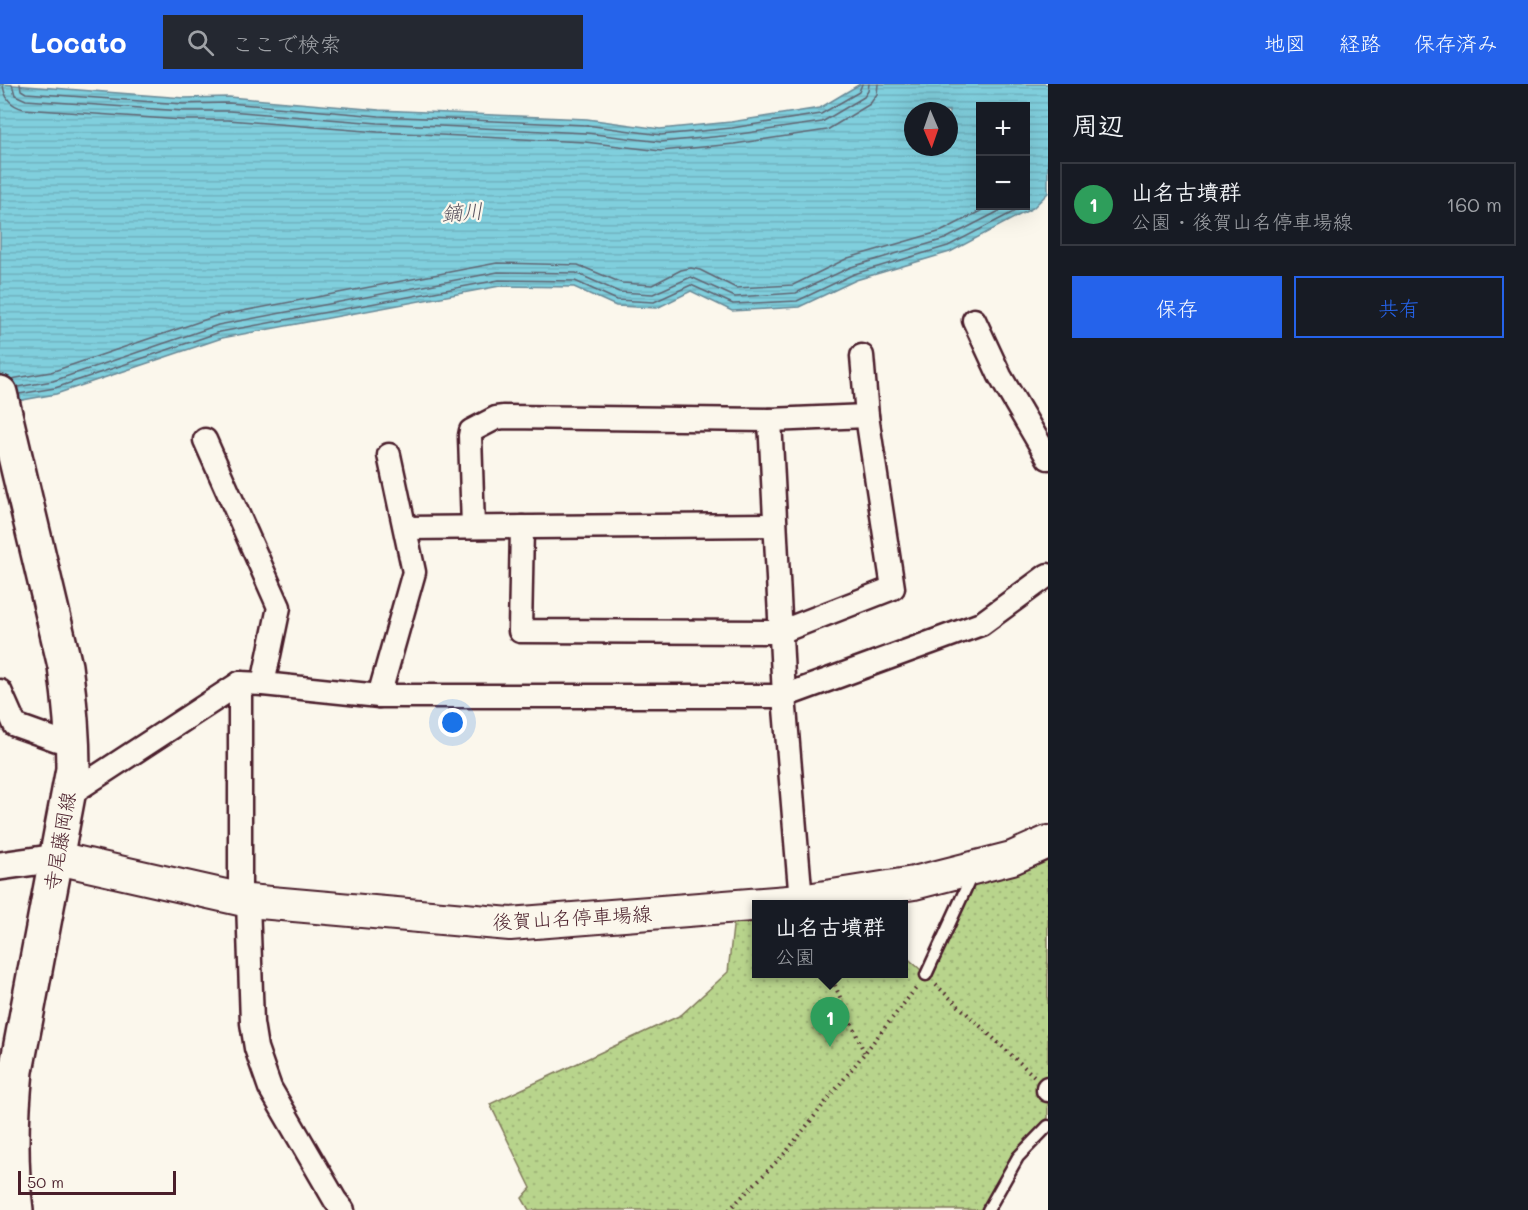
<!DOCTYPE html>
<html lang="ja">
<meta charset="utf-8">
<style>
body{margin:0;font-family:Mali,"Klee One",sans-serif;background:#242831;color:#f1f3f6}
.controls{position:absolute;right:18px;top:18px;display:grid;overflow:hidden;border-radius:0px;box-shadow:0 6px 24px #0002}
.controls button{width:54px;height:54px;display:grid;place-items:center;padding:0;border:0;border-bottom:2px solid #363941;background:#171b24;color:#f1f3f6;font:30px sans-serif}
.compass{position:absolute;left:904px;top:18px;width:54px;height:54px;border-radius:50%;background:#171b24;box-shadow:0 6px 24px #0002;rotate:178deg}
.scale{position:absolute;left:18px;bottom:15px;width:158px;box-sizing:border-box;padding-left:6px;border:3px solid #4a1f2b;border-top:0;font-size:16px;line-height:21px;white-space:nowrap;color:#4a1f2b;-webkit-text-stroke:4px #fbf7ec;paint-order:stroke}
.you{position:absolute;left:453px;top:639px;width:21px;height:21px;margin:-15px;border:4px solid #fff;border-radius:50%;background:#1a73e8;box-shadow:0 0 0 9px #1a73e833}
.badge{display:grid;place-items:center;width:39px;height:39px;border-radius:50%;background:#2563eb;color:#fff;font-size:20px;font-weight:700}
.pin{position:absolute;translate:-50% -50px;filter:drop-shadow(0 2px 3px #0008)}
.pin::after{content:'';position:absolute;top:32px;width:21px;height:18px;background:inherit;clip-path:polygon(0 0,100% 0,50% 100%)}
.popup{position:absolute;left:752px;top:816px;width:156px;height:78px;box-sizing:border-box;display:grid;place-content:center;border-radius:0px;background:#171b24;filter:drop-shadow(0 2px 4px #0005);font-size:20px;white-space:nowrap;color:#9ea1a6}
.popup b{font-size:22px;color:#f1f3f6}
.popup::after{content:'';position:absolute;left:50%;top:100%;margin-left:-12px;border:12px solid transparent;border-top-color:#171b24}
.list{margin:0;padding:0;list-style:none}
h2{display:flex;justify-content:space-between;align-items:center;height:78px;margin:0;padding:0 24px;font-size:26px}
h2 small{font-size:20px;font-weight:400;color:#9ea1a6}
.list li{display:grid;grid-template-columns:39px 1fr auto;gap:18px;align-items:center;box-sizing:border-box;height:84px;margin:0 12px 12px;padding:0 12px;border:2px solid #363941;border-radius:0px}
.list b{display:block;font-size:22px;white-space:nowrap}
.list p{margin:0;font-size:20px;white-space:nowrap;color:#9ea1a6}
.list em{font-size:20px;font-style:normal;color:#9ea1a6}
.actions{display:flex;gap:12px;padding:18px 24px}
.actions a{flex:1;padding:14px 0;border:2px solid #2563eb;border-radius:0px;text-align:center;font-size:21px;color:#2563eb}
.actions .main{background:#2563eb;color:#fff}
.icon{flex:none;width:33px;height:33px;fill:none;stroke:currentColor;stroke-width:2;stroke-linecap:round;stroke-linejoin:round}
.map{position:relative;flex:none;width:1048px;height:1126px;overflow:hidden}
header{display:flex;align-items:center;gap:36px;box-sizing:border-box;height:84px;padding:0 30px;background:#2563eb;color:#fff}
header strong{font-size:28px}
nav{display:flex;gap:33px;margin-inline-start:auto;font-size:21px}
.search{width:420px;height:54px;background:#242831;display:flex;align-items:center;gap:15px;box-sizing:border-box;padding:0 21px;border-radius:0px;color:#9ea1a6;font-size:22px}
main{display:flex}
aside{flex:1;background:#171b24}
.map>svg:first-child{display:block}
.grass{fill:url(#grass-dots);stroke:#817a5c;stroke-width:1.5}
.water{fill:url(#water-rules);stroke:#6a8996;stroke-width:1.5;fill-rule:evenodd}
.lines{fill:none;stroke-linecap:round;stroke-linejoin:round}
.shore{stroke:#606572;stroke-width:1.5}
.service-casing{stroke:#4a1f2b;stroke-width:15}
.minor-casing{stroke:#4a1f2b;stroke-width:27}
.tertiary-casing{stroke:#4a1f2b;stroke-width:32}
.secondary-casing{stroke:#4a1f2b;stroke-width:36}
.primary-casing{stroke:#4a1f2b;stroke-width:38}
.path{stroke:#4a1f2b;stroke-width:4;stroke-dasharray:1.5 4.5;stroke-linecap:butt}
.service{stroke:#fbf7ec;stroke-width:10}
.minor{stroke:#fbf7ec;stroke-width:22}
.tertiary{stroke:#fbf7ec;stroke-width:27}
.secondary{stroke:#fbf7ec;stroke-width:32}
.primary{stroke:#fbf7ec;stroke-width:33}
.labels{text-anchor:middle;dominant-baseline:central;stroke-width:4.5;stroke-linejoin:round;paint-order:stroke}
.street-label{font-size:20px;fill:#4a1f2b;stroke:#fbf7ec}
.water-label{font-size:21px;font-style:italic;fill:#5a5460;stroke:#fbf7ec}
</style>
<header>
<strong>Locato</strong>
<div class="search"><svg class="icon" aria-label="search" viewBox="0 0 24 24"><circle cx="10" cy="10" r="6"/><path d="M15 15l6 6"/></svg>ここで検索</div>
<nav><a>地図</a><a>経路</a><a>保存済み</a></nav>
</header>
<main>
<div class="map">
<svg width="1048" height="1126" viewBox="0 0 1048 1126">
<defs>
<pattern id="grass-dots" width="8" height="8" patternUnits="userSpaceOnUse" patternTransform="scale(1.5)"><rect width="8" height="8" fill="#b8d48c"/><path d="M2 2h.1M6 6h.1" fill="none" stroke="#a0b679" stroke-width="1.8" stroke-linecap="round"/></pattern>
<pattern id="water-rules" width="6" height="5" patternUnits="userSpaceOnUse" patternTransform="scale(1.5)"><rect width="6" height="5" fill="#80cfdd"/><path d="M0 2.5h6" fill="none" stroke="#70b1be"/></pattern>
</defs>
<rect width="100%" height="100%" fill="#fbf7ec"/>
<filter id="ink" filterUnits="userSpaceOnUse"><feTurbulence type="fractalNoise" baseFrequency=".0167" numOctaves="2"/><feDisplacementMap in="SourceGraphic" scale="12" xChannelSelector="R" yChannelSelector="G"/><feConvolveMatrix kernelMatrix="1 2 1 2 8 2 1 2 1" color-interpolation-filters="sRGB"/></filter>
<g filter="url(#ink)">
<!-- grass -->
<path class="grass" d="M 1048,771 L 1048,1034 L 1015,1070 L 981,1126 L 529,1126 L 522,1114 L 531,1104 L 490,1020 L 681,931 L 728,888 L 734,834 L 756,831 L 756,890 L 904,890 L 904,871 L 921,886 L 932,883 L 975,797 Z"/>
<!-- water -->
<path class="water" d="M 0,0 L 184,14 L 229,13 L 379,26 L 587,35 L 660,45 L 731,38 L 820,24 L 860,0 L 1048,0 L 1048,109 L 1033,124 L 950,168 L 856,196 L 799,223 L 732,227 L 691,207 L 657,224 L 616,222 L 574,203 L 500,202 L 222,254 L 56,310 L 0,320 ZM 980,22 L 1026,22 L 1026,122 L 980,122 ZM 913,27 L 949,27 L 949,63 L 913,63 Z"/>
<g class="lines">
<!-- shore -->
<g class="shore">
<path d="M 3,0 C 4,14 11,22 24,25 L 182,36 L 228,36 L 378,48 L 585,58 L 661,67 L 734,60 L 827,46 L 870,20 L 877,10 L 878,0"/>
<path d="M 12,0 L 15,11 L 26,16 L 183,27 L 229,27 L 378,39 L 586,49 L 661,58 L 733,51 L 822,38 L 864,13 L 868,7 L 869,0"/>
<path d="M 20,0 L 21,6 L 26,9 L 183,20 L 229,19 L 379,32 L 586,41 L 661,51 L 732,44 L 821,30 L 859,8 L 862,0"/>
<path d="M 11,295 L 51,288 L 216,232 L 497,179 L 578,181 L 622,199 L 652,201 L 681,186 L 691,184 L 700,186 L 736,204 L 793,201 L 848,174 L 942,147 L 990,122"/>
<path d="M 17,303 L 53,297 L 218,241 L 498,188 L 576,189 L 619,208 L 653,210 L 691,193 L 735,213 L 796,209 L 851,183 L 945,155 L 1009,122"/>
<path d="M 19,310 L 55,304 L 220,248 L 499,196 L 575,197 L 617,216 L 654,218 L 691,201 L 733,220 L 797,217 L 854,190 L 948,162 L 1025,122"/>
</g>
<!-- service casing -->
<g class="service-casing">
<g id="service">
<path d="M 926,891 L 972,791"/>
<path d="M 988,1126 L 1018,1073 L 1048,1042"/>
</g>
</g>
<!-- minor casing -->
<g class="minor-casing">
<g id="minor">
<path d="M 974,236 L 1000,292 L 1048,374"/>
<path d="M 770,336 L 784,612 L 801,817"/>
<path d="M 205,356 L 279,523 L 263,600"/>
<path d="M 473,443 L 470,352 L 471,347 L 496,334 L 504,333 L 770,336 L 867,332"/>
<path d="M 522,443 L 520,547 L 780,548 L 893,504 L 867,332 L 862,272"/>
<path d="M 406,444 L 775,441"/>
<path d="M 240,599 L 240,814"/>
<path d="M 0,607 L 15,641 L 57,656 L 73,655"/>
<path d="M 379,612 L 414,488 L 389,371"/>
<path d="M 67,712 L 240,599 L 263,600 L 379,612 L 784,612 L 981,540 L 1048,491"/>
<path d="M 248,817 L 252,939 L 256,964 L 270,1004 L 335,1116 L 343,1126"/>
<path d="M 1048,1004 L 1048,1006"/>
</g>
</g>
<!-- tertiary casing -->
<g class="tertiary-casing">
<path id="tertiary" d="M 0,782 L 57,774"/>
</g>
<!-- secondary casing -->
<g class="secondary-casing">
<path id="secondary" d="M 57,774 L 248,817 L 510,840 L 801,817 L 914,799 L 1012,774 L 1048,758"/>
</g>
<!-- primary casing -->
<g class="primary-casing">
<path id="primary" d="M 0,309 L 65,582 C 70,617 73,650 73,685 L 16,987 C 11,1034 10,1079 16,1126"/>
</g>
<!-- path -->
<g class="path">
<path d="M 830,890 L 864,968"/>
<path d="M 936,901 L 1034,992"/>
<path d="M 729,1126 L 786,1068 L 917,903"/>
</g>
<!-- service -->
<use href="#service" class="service"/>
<!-- minor -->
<use href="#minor" class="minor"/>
<!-- tertiary -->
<use href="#tertiary" class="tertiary"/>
<!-- secondary -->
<use href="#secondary" class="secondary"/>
<!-- primary -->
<use href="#primary" class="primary"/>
</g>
</g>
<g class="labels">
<!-- street labels -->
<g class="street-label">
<text transform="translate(59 757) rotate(-80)">寺尾藤岡線</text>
<text transform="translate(572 833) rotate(-3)">後賀山名停車場線</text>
</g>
<!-- water labels -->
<g class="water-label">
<text transform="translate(462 127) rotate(-4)">鏑川</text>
</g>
</g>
</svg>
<div class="controls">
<button>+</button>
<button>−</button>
</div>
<svg class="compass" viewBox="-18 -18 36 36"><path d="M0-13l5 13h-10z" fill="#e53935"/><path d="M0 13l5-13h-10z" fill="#9ea1a6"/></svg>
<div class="scale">50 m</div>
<div class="you"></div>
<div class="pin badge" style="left:830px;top:963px;background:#2e9e5b">1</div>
<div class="popup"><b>山名古墳群</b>公園</div>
</div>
<aside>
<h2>周辺<small></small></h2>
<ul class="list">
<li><span class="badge" style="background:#2e9e5b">1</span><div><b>山名古墳群</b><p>公園 · 後賀山名停車場線</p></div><em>160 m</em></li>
</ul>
<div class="actions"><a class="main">保存</a><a>共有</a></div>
</aside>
</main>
